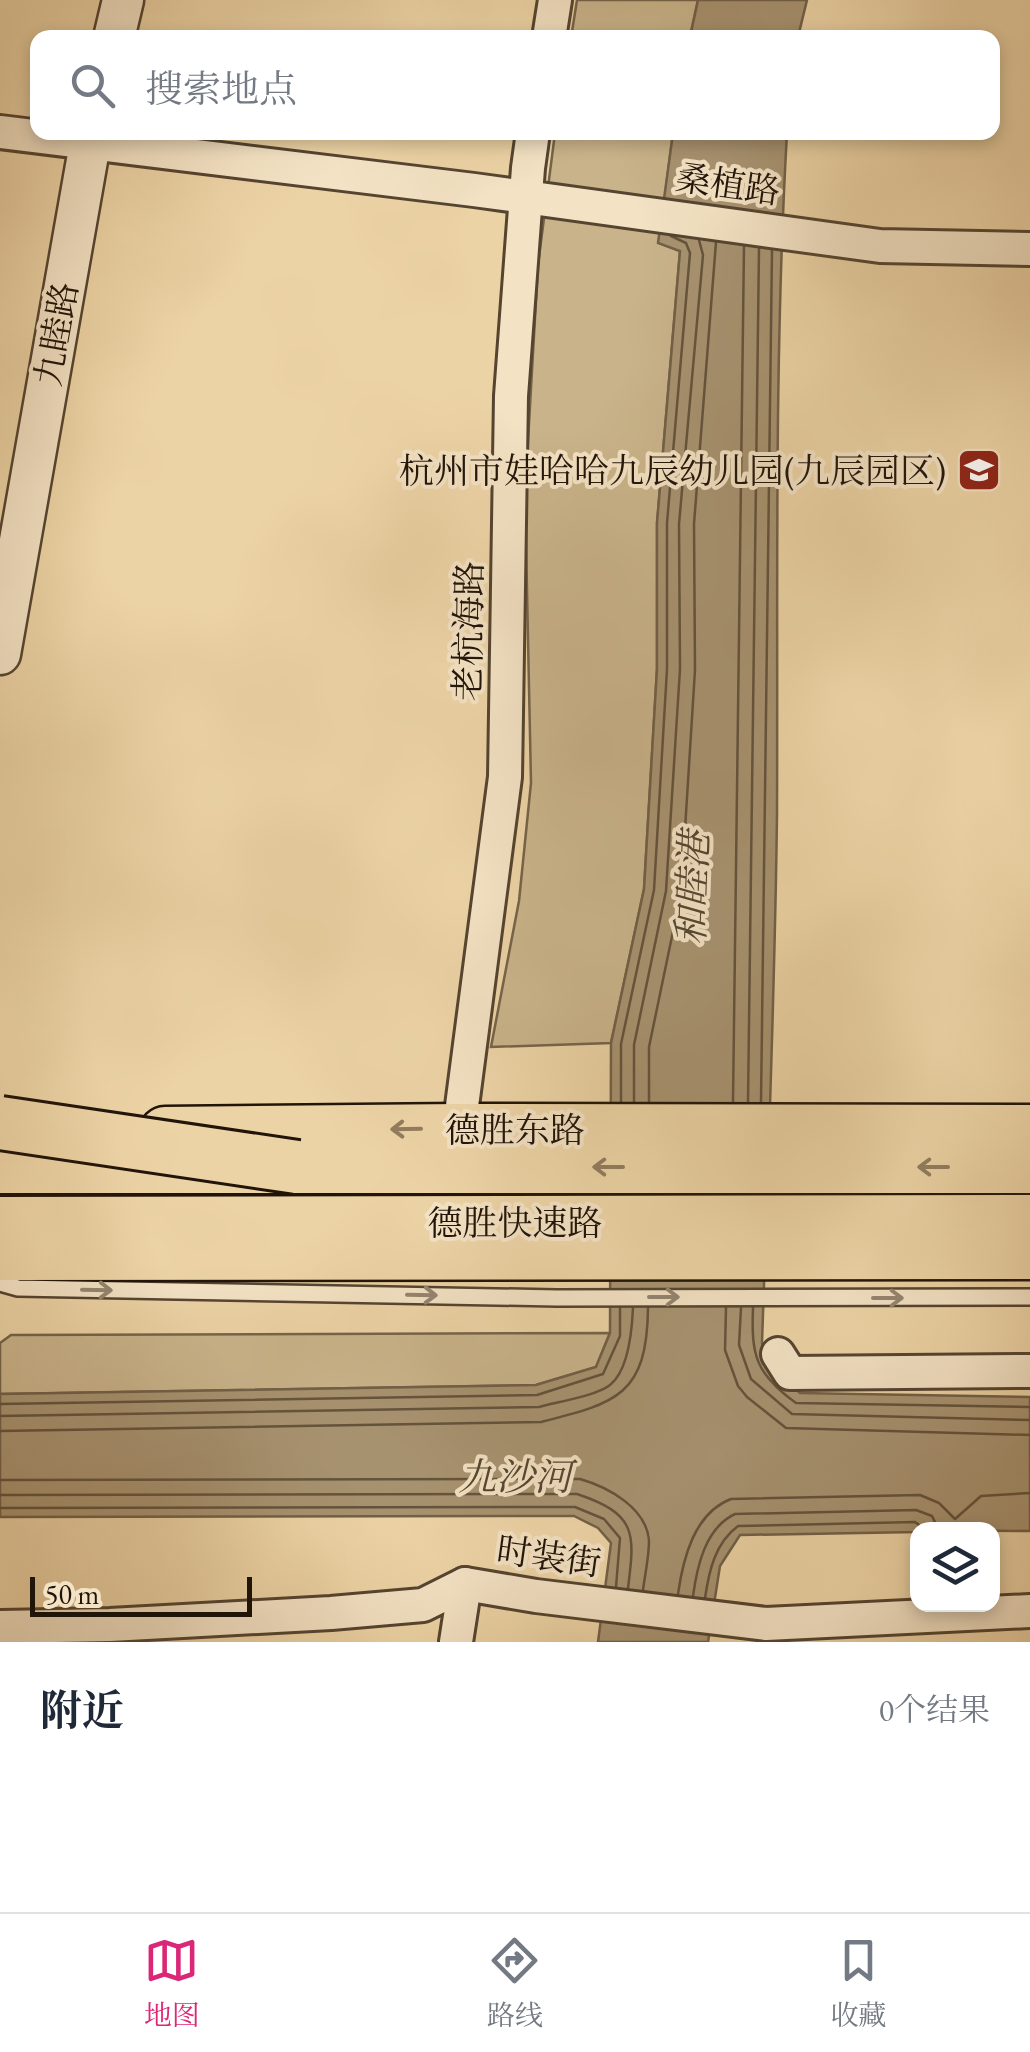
<!DOCTYPE html>
<html lang="zh">
<meta charset="utf-8">
<style>
body{margin:0;font-family:"EB Garamond","Noto Serif SC",serif;background:#f6f6f7;color:#1f2937}
.controls{position:absolute;right:30px;bottom:30px;display:grid;overflow:hidden;border-radius:20px;box-shadow:0 5px 15px #0003}
.controls button{width:90px;height:90px;display:grid;place-items:center;padding:0;border:0;border-bottom:2px solid #e0e1e3;background:#fff;color:#1f2937;font:50px sans-serif}
.scale{position:absolute;left:30px;bottom:25px;width:222px;box-sizing:border-box;padding-left:10px;border:5px solid #211409;border-top:0;font-size:28px;line-height:35px;white-space:nowrap;color:#211409;-webkit-text-stroke:8px #f3e2c4;paint-order:stroke}
.list{margin:0;padding:0;list-style:none}
h2{display:flex;justify-content:space-between;align-items:center;height:130px;margin:0;padding:0 40px;font-size:42px}
h2 small{font-size:32px;font-weight:400;color:#747a83}
.icon{flex:none;width:55px;height:55px;fill:none;stroke:currentColor;stroke-width:2;stroke-linecap:round;stroke-linejoin:round}
.map{position:relative;flex:none;width:1030px;height:1642px;overflow:hidden}
.search{position:absolute;background:#fff;box-shadow:0 5px 15px #0003;left:30px;right:30px;top:30px;height:110px;display:flex;align-items:center;gap:25px;box-sizing:border-box;padding:0 35px;border-radius:20px;color:#747a83;font-size:38px}
.sheet{height:270px;background:#fff}
nav{display:flex;justify-content:space-around;align-items:center;box-sizing:border-box;height:140px;border-top:2px solid #e0e1e3;background:#fff;font-size:28px;color:#747a83}
nav a{display:grid;justify-items:center;gap:5px}
nav .on{color:#db2777}
.map>svg:first-child{display:block}
.green{fill:#c9b38a;stroke:#75644a;stroke-width:2.5}
.water{fill:#a79270;stroke:#716047;stroke-width:2.5}
.lines{fill:none;stroke-linecap:round;stroke-linejoin:round}
.shore{stroke:#64533c;stroke-width:2.5}
.service-casing{stroke:#544430;stroke-width:20}
.minor-casing{stroke:#544430;stroke-width:38}
.tertiary-casing{stroke:#544430;stroke-width:45}
.primary-casing{stroke:#211409;stroke-width:55}
.trunk-casing{stroke:#211409;stroke-width:58}
.service{stroke:#f3e2c4;stroke-width:15}
.minor{stroke:#f3e2c4;stroke-width:32}
.tertiary{stroke:#f3e2c4;stroke-width:40}
.primary{stroke:#ecd3a5;stroke-width:50}
.trunk{stroke:#ecd3a5;stroke-width:52}
.trunk-bridge-casing{stroke:#211409;stroke-width:58;stroke-linecap:butt}
.trunk-bridge{stroke:#ecd3a5;stroke-width:52}
.oneway{stroke:#917d5f}
.oneway2{stroke:#948570}
.labels{text-anchor:middle;dominant-baseline:central;stroke-width:8;stroke-linejoin:round;paint-order:stroke}
.street-label{font-size:35px;fill:#211409;stroke:#f3e2c4}
.poi-label{font-size:35px;fill:#211409;stroke:#f3e2c4;text-anchor:end}
.water-label{font-size:38px;font-style:italic;fill:#574632;stroke:#f3e2c4}
</style>
<div class="map">
<svg width="1030" height="1642" viewBox="0 0 1030 1642">
<rect width="100%" height="100%" fill="#ecd3a5"/>
<filter id="stains"><feTurbulence type="fractalNoise" baseFrequency=".002" numOctaves="4"/><feColorMatrix values="0 0 0 0 .2 0 0 0 0 .09 0 0 0 0 .02 0 0 0 .5 -.17"/></filter>
<radialGradient id="worn" r=".72"><stop offset=".6" stop-color="#630" stop-opacity="0"/><stop offset="1" stop-color="#630" stop-opacity=".3"/></radialGradient>
<!-- green -->
<g class="green">
<path d="M 577,0 L 698,0 L 690,37 L 571,38 Z"/>
<path d="M 555,133 L 673,133 L 659,243 L 680,251 L 657,523 L 657,669 L 644,889 L 611,1043 L 491,1047 L 519,901 L 531,783 L 525,494 L 538,265 Z"/>
<path d="M 610,1333 L 596,1367 L 536,1385 L 0,1394 L 0,1343 L 11,1335 Z"/>
</g>
<!-- water -->
<g class="water">
<path d="M 698,0 L 807,0 L 798,37 L 690,37 Z"/>
<path d="M 673,133 L 787,133 C 774,359 778,587 777,813 C 775,990 768,1166 762,1343 L 771,1368 L 800,1393 L 1030,1397 L 1030,1531 L 918,1530 L 917,1532 L 740,1535 L 720,1566 L 708,1642 L 598,1642 L 611,1543 L 598,1528 L 574,1516 L 0,1517 L 0,1394 L 536,1385 L 596,1367 L 610,1333 L 611,1043 L 644,889 L 657,669 L 657,523 L 680,251 L 658,243 Z"/>
</g>
<g class="lines">
<!-- shore -->
<g class="shore">
<path d="M 621,1102 L 621,1044 L 654,890 L 667,669 L 667,523 L 690,253 L 686,243 L 671,236"/>
<path d="M 634,1102 L 634,1045 L 666,891 L 680,669 L 679,524 L 703,255 L 699,240"/>
<path d="M 649,1102 L 649,1047 L 681,893 L 695,670 L 694,524 L 716,242"/>
<path d="M 733,1102 L 744,246"/>
<path d="M 748,1102 L 759,248"/>
<path d="M 761,1102 L 772,250"/>
<path d="M 726,1308 L 725,1350 L 738,1386 L 747,1397 L 786,1428 L 1030,1435"/>
<path d="M 741,1308 L 739,1345 L 751,1379 L 792,1414 L 1030,1420"/>
<path d="M 753,1308 C 751,1356 756,1374 796,1403 L 1030,1407"/>
<path d="M 0,1404 L 537,1395 L 603,1374 L 620,1336 L 620,1308"/>
<path d="M 0,1416 L 539,1407 C 557,1402 596,1396 610,1385 C 629,1370 632,1330 633,1308"/>
<path d="M 0,1431 L 541,1422 C 617,1403 647,1395 648,1308"/>
<path d="M 0,1480 L 580,1479 C 608,1487 647,1508 649,1541 C 649,1557 645,1574 643,1590"/>
<path d="M 0,1495 L 577,1494 C 637,1514 635,1533 628,1588"/>
<path d="M 0,1508 L 575,1507 L 604,1519 L 620,1538 L 616,1587"/>
<path d="M 678,1594 C 683,1559 694,1513 731,1499 L 920,1495 L 939,1503 L 955,1519 L 981,1496 L 1030,1493"/>
<path d="M 693,1596 C 697,1567 705,1528 735,1514 L 916,1510 L 932,1516 L 939,1530"/>
<path d="M 705,1598 C 709,1571 715,1543 738,1526 L 915,1522 L 926,1530"/>
</g>
<!-- service casing -->
<g class="service-casing">
<path id="service" d="M 0,1283 L 18,1288 L 557,1298 L 1030,1297"/>
</g>
<!-- minor casing -->
<g class="minor-casing">
<g id="minor">
<path d="M 549,38 L 555,0"/>
<path d="M 0,132 L 474,190 L 880,246 L 1030,249"/>
<path d="M 459,1129 L 505,777 L 511,396 L 528,168 L 533,132"/>
<path d="M 778,1354 L 790,1373 L 1030,1371"/>
<path d="M 0,1627 L 110,1625 L 331,1613 L 423,1605 L 465,1584 L 536,1596 L 766,1624 L 1030,1611"/>
<path d="M 456,1642 L 465,1584"/>
</g>
</g>
<!-- tertiary casing -->
<g class="tertiary-casing">
<g id="tertiary">
<path d="M 114,38 L 123,0"/>
<path d="M 0,654 L 92,132"/>
</g>
</g>
<!-- primary casing -->
<g class="primary-casing">
<g id="primary">
<path d="M 165,1132 L 459,1129 L 1030,1130"/>
<path d="M 0,1255 L 1030,1254"/>
</g>
</g>
<!-- trunk casing -->
<g class="trunk-casing">
<g id="trunk">
<path d="M 0,1167 L 1030,1167"/>
<path d="M 0,1223 L 1030,1221"/>
</g>
</g>
<!-- service -->
<use href="#service" class="service"/>
<!-- minor -->
<use href="#minor" class="minor"/>
<!-- tertiary -->
<use href="#tertiary" class="tertiary"/>
<!-- primary -->
<use href="#primary" class="primary"/>
<!-- trunk -->
<use href="#trunk" class="trunk"/>
<!-- trunk-bridge casing -->
<g class="trunk-bridge-casing">
<path id="trunk-bridge" d="M 0,1123 L 297,1167"/>
</g>
<!-- trunk-bridge -->
<use href="#trunk-bridge" class="trunk-bridge"/>
</g>
<!-- one-way arrows -->
<defs><path id="oneway-shaft" d="M-6 0H5M1.5-3L5.5 0L1.5 3" fill="none" stroke-width="1.6" stroke-linecap="round" stroke-linejoin="round" transform="scale(2.5)"/></defs>
<g class="oneway">
<use href="#oneway-shaft" transform="translate(406 1129) rotate(179)"/>
<use href="#oneway-shaft" transform="translate(608 1167) rotate(180)"/>
<use href="#oneway-shaft" transform="translate(933 1167) rotate(180)"/>
</g>
<g class="oneway2">
<use href="#oneway-shaft" transform="translate(97 1290) rotate(1)"/>
<use href="#oneway-shaft" transform="translate(422 1295) rotate(1)"/>
<use href="#oneway-shaft" transform="translate(664 1297)"/>
<use href="#oneway-shaft" transform="translate(888 1298)"/>
</g>
<!-- icons -->
<defs>
<g id="school-square" transform="scale(2.25)"><rect x="-9" y="-9" width="18" height="18" rx="4" fill="#8f2418" stroke="#f3e2c4"/><path d="M0-5L7-2L0 1L-7-2ZM-4 1L0 2.5L4 1V4Q0 6-4 4Z" fill="#fff"/></g>
</defs>
<g fill-rule="evenodd">
<use href="#school-square" x="979" y="470"/>
</g>
<g class="labels">
<!-- street labels -->
<g class="street-label">
<text transform="translate(728 184) rotate(8)">桑植路</text>
<text transform="translate(56 334) rotate(-80)">九睦路</text>
<text transform="translate(468 631) rotate(-89)">老杭海路</text>
<text x="515" y="1129">德胜东路</text>
<text x="515" y="1222">德胜快速路</text>
<text transform="translate(549 1556) rotate(8)">时装街</text>
</g>
<!-- poi labels -->
<g class="poi-label">
<text x="946" y="470">杭州市娃哈哈九辰幼儿园(九辰园区)</text>
</g>
<!-- water labels -->
<g class="water-label">
<text transform="translate(692 888) rotate(-88)">和睦港</text>
<text x="515" y="1476">九沙河</text>
</g>
</g>
<rect width="100%" height="100%" filter="url(#stains)"/>
<rect width="100%" height="100%" fill="url(#worn)"/>
</svg>
<div class="controls">
<button><svg class="icon" aria-label="layers" viewBox="0 0 24 24"><path d="M12 4l9 5-9 5-9-5zM3 14l9 5 9-5"/></svg></button>
</div>
<div class="scale">50 m</div>
<div class="search"><svg class="icon" aria-label="search" viewBox="0 0 24 24"><circle cx="10" cy="10" r="6"/><path d="M15 15l6 6"/></svg>搜索地点</div>
</div>
<section class="sheet">
<h2>附近<small>0个结果</small></h2>
<ul class="list">
</ul>
</section>
<nav>
<a class="on"><svg class="icon" aria-label="map" viewBox="0 0 24 24"><path d="M3 6l6-2 6 2 6-2v14l-6 2-6-2-6 2zM9 4v14M15 6v14"/></svg>地图</a>
<a><svg class="icon" aria-label="directions" viewBox="0 0 24 24"><path d="M12 3l9 9-9 9-9-9zM9 14v-3h6M13 9l2 2-2 2"/></svg>路线</a>
<a><svg class="icon" aria-label="saved" viewBox="0 0 24 24"><path d="M7 4h10v16l-5-4-5 4z"/></svg>收藏</a>
</nav>
